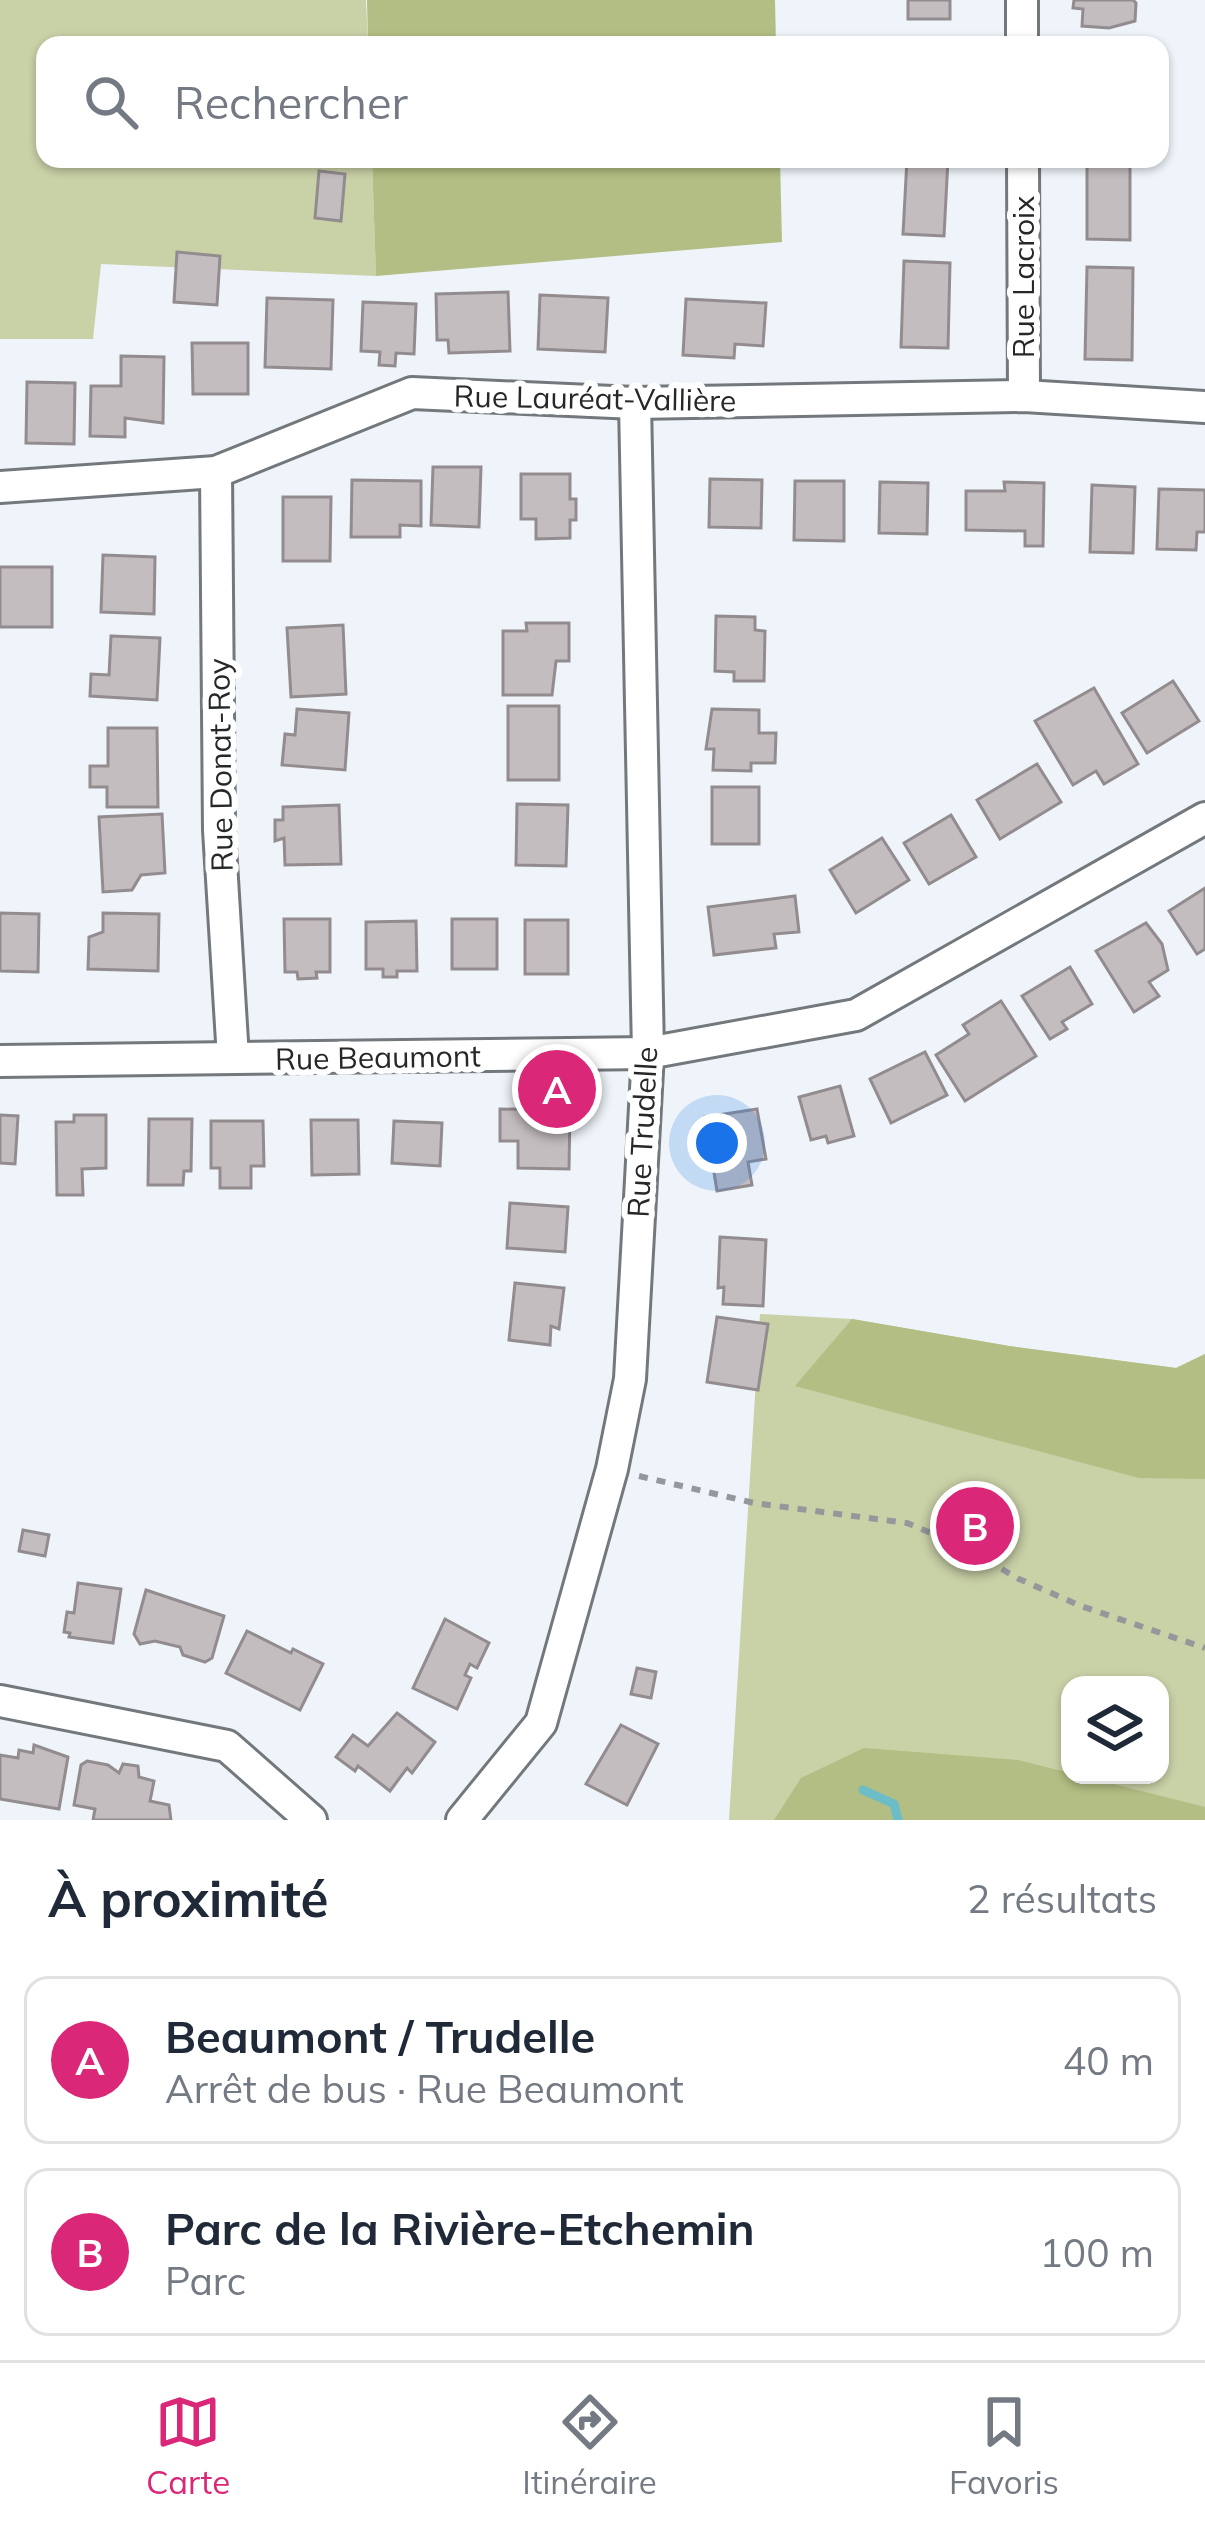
<!DOCTYPE html>
<html lang="fr">
<meta charset="utf-8">
<style>
body{margin:0;font-family:Mulish,sans-serif;background:#f2f2f3;color:#1f2937}
.controls{position:absolute;right:36px;bottom:36px;display:grid;overflow:hidden;border-radius:24px;box-shadow:0 3px 9px #0004}
.controls button{width:108px;height:108px;display:grid;place-items:center;padding:0;border:0;border-bottom:3px solid #e0e1e3;background:#fff;color:#1f2937;font:60px sans-serif}
.you{position:absolute;left:717px;top:1143px;width:42px;height:42px;margin:-30px;border:9px solid #fff;border-radius:50%;background:#1a73e8;box-shadow:0 0 0 18px #1a73e833}
.badge{display:grid;place-items:center;width:78px;height:78px;border-radius:50%;background:#db2777;color:#fff;font-size:39px;font-weight:700}
.pin{position:absolute;translate:-50% -50%;border:6px solid #fff;box-shadow:0 3px 12px #0006}
.list{margin:0;padding:0;list-style:none}
h2{display:flex;justify-content:space-between;align-items:center;height:156px;margin:0;padding:0 48px;font-size:51px}
h2 small{font-size:39px;font-weight:400;color:#747a83}
.list li{display:grid;grid-template-columns:78px 1fr auto;gap:36px;align-items:center;box-sizing:border-box;height:168px;margin:0 24px 24px;padding:0 24px;border:3px solid #e0e1e3;border-radius:24px}
.list b{display:block;font-size:45px;white-space:nowrap}
.list p{margin:0;font-size:39px;white-space:nowrap;color:#747a83}
.list em{font-size:39px;font-style:normal;color:#747a83}
.icon{flex:none;width:66px;height:66px;fill:none;stroke:currentColor;stroke-width:2;stroke-linecap:round;stroke-linejoin:round}
.map{position:relative;flex:none;width:1205px;height:1820px;overflow:hidden}
.search{position:absolute;background:#fff;box-shadow:0 3px 9px #0004;left:36px;right:36px;top:36px;height:132px;display:flex;align-items:center;gap:30px;box-sizing:border-box;padding:0 42px;border-radius:24px;color:#747a83;font-size:45px}
.sheet{height:540px;background:#fff}
nav{display:flex;justify-content:space-around;align-items:center;box-sizing:border-box;height:168px;border-top:3px solid #e0e1e3;background:#fff;font-size:33px;color:#747a83}
nav a{display:grid;justify-items:center;gap:6px}
nav .on{color:#db2777}
.map>svg:first-child{display:block}
.green{fill:#c9d1a7;fill-rule:evenodd}
.forest{fill:#b2be83}
.lines{fill:none;stroke-linecap:round;stroke-linejoin:round}
.stream{stroke:#6cbdc8;stroke-width:9}
.building{fill:#c4bdc0;stroke:#938c8f;stroke-width:3}
.minor-casing{stroke:#73787c;stroke-width:36}
.path{stroke:#94989b;stroke-width:6;stroke-dasharray:9 9;stroke-linecap:butt}
.minor{stroke:#fff;stroke-width:30}
.labels{text-anchor:middle;dominant-baseline:central;stroke-width:12;stroke-linejoin:round;paint-order:stroke}
.street-label{font-size:30px;fill:#252729;stroke:#fff}
</style>
<div class="map">
<svg width="1205" height="1820" viewBox="0 0 1205 1820">
<rect width="100%" height="100%" fill="#eef4f9"/>
<!-- green -->
<g class="green">
<path d="M 0,0 L 366,0 L 368,45 L 45,45 L 45,159 L 372,159 L 376,276 L 101,264 L 93,339 L 0,339 Z"/>
<path d="M 760,1314 L 852,1319 L 1009,1346 L 1176,1368 L 1205,1354 L 1205,1820 L 729,1820 ZM 1070,1685 L 1160,1685 L 1160,1775 L 1070,1775 Z"/>
</g>
<!-- forest -->
<g class="forest">
<path d="M 367,0 L 775,0 L 776,45 L 368,45 Z"/>
<path d="M 372,159 L 780,159 L 782,242 L 376,276 Z"/>
<path d="M 852,1319 L 1009,1346 L 1176,1368 L 1205,1354 L 1205,1479 L 1139,1478 L 795,1386 Z"/>
<path d="M 864,1748 L 1018,1760 L 1205,1807 L 1205,1820 L 774,1820 L 801,1778 Z"/>
</g>
<g class="lines">
<!-- stream -->
<path class="stream" d="M 863,1790 L 894,1804 L 898,1820"/>
</g>
<!-- building -->
<g class="building">
<rect x="908" y="0" width="42" height="19"/>
<path d="M 1074,0 L 1133,0 L 1136,3 L 1135,21 L 1109,28 L 1082,26 L 1083,9 L 1073,8 Z"/>
<path d="M 907,159 L 948,159 L 944,236 L 903,234 Z"/>
<path d="M 1087,159 L 1130,159 L 1130,240 L 1087,239 Z"/>
<path d="M 319,171 L 345,174 L 341,221 L 315,218 Z"/>
<path d="M 177,252 L 220,256 L 217,305 L 174,302 Z"/>
<path d="M 904,261 L 950,263 L 948,348 L 901,347 Z"/>
<path d="M 1087,267 L 1133,268 L 1132,360 L 1085,359 Z"/>
<path d="M 508,292 L 510,351 L 449,353 L 448,340 L 437,340 L 436,294 Z"/>
<path d="M 540,295 L 608,298 L 605,352 L 538,349 Z"/>
<path d="M 267,298 L 333,300 L 331,369 L 265,367 Z"/>
<path d="M 686,299 L 766,303 L 763,346 L 735,344 L 734,358 L 683,355 Z"/>
<path d="M 363,302 L 416,304 L 414,354 L 396,353 L 395,366 L 379,365 L 380,352 L 361,351 Z"/>
<path d="M 192,343 L 248,343 L 248,394 L 193,394 Z"/>
<path d="M 121,356 L 164,357 L 163,423 L 125,418 L 125,437 L 90,436 L 91,386 L 121,386 Z"/>
<path d="M 27,382 L 75,383 L 74,444 L 26,443 Z"/>
<path d="M 433,467 L 481,467 L 479,527 L 431,525 Z"/>
<path d="M 521,474 L 570,474 L 570,499 L 576,499 L 576,520 L 570,520 L 570,538 L 536,539 L 536,519 L 521,519 Z"/>
<path d="M 710,479 L 762,480 L 761,528 L 709,527 Z"/>
<path d="M 352,480 L 421,481 L 421,526 L 400,525 L 400,537 L 351,537 Z"/>
<path d="M 795,481 L 844,481 L 844,541 L 794,540 Z"/>
<path d="M 880,482 L 928,483 L 927,534 L 879,533 Z"/>
<path d="M 1004,482 L 1044,483 L 1043,546 L 1025,546 L 1025,531 L 966,530 L 966,491 L 1005,491 Z"/>
<path d="M 1092,485 L 1135,487 L 1133,553 L 1090,552 Z"/>
<path d="M 1159,489 L 1205,490 L 1205,532 L 1197,532 L 1196,550 L 1157,549 Z"/>
<path d="M 283,497 L 331,497 L 330,561 L 283,561 Z"/>
<path d="M 103,555 L 155,557 L 154,614 L 101,612 Z"/>
<rect x="0" y="567" width="52" height="60"/>
<path d="M 716,616 L 755,617 L 755,630 L 765,631 L 764,681 L 734,681 L 734,672 L 715,671 Z"/>
<path d="M 526,623 L 569,623 L 569,661 L 556,661 L 552,695 L 503,695 L 503,631 L 527,631 Z"/>
<path d="M 343,625 L 346,694 L 291,697 L 287,628 Z"/>
<path d="M 111,636 L 160,638 L 157,700 L 90,696 L 91,674 L 109,675 Z"/>
<path d="M 1173,681 L 1199,721 L 1147,753 L 1122,713 Z"/>
<path d="M 1094,688 L 1138,764 L 1104,784 L 1096,771 L 1073,785 L 1035,721 Z"/>
<rect x="508" y="706" width="51" height="74"/>
<path d="M 297,709 L 349,713 L 345,770 L 282,765 L 285,734 L 295,735 Z"/>
<path d="M 712,709 L 759,710 L 759,733 L 776,733 L 775,763 L 751,763 L 751,771 L 713,770 L 714,749 L 706,749 Z"/>
<path d="M 108,728 L 157,728 L 158,807 L 107,807 L 107,787 L 90,787 L 90,766 L 108,766 Z"/>
<path d="M 1037,764 L 1061,802 L 1000,839 L 977,800 Z"/>
<rect x="712" y="787" width="47" height="57"/>
<path d="M 517,804 L 568,805 L 566,866 L 516,865 Z"/>
<path d="M 339,805 L 341,864 L 285,865 L 284,838 L 275,841 L 275,820 L 283,820 L 283,807 Z"/>
<path d="M 162,814 L 165,873 L 141,875 L 132,890 L 103,892 L 99,817 Z"/>
<path d="M 951,815 L 976,857 L 929,884 L 904,843 Z"/>
<path d="M 882,838 L 909,880 L 856,913 L 830,870 Z"/>
<path d="M 1205,888 L 1205,949 L 1197,954 L 1169,911 Z"/>
<path d="M 795,896 L 799,932 L 774,934 L 776,948 L 714,955 L 708,907 Z"/>
<path d="M 0,913 L 39,914 L 38,972 L 0,971 Z"/>
<path d="M 103,913 L 159,914 L 158,971 L 88,969 L 89,937 L 103,932 Z"/>
<path d="M 284,919 L 330,919 L 330,972 L 316,972 L 317,978 L 298,979 L 297,972 L 285,972 Z"/>
<rect x="452" y="919" width="45" height="50"/>
<rect x="525" y="920" width="43" height="54"/>
<path d="M 416,921 L 417,971 L 397,971 L 397,977 L 383,977 L 383,969 L 366,969 L 366,922 Z"/>
<path d="M 1146,923 L 1162,944 L 1168,970 L 1149,982 L 1159,996 L 1134,1012 L 1096,951 Z"/>
<path d="M 1070,967 L 1092,1004 L 1062,1022 L 1067,1029 L 1050,1039 L 1022,996 Z"/>
<path d="M 1001,1001 L 1036,1056 L 965,1101 L 936,1055 L 969,1034 L 963,1025 Z"/>
<path d="M 925,1052 L 947,1095 L 891,1123 L 870,1079 Z"/>
<path d="M 840,1086 L 854,1136 L 828,1143 L 826,1136 L 811,1140 L 799,1097 Z"/>
<path d="M 500,1109 L 570,1110 L 569,1169 L 518,1168 L 518,1141 L 500,1141 Z"/>
<path d="M 757,1109 L 766,1159 L 748,1162 L 752,1185 L 717,1191 L 705,1117 Z"/>
<path d="M 0,1115 L 18,1116 L 15,1164 L 0,1163 Z"/>
<path d="M 74,1115 L 106,1115 L 106,1168 L 82,1169 L 83,1195 L 57,1195 L 56,1122 L 74,1122 Z"/>
<path d="M 149,1119 L 192,1119 L 191,1171 L 184,1171 L 183,1185 L 148,1185 Z"/>
<path d="M 311,1120 L 358,1120 L 359,1174 L 312,1175 Z"/>
<path d="M 211,1121 L 263,1121 L 264,1166 L 251,1166 L 251,1188 L 220,1188 L 220,1168 L 211,1168 Z"/>
<path d="M 394,1121 L 442,1123 L 440,1166 L 392,1163 Z"/>
<path d="M 510,1203 L 568,1207 L 565,1252 L 507,1248 Z"/>
<path d="M 720,1237 L 766,1240 L 763,1306 L 723,1304 L 724,1287 L 718,1288 Z"/>
<path d="M 515,1283 L 564,1288 L 559,1329 L 551,1326 L 550,1345 L 509,1340 Z"/>
<path d="M 717,1317 L 768,1324 L 758,1390 L 707,1382 Z"/>
<path d="M 23,1530 L 49,1535 L 45,1556 L 19,1551 Z"/>
<path d="M 78,1583 L 121,1589 L 113,1643 L 69,1637 L 70,1633 L 64,1632 L 67,1612 L 74,1613 Z"/>
<path d="M 146,1590 L 224,1616 L 212,1658 L 205,1662 L 183,1655 L 180,1647 L 155,1641 L 140,1644 L 134,1634 Z"/>
<path d="M 445,1619 L 489,1643 L 477,1668 L 470,1664 L 465,1675 L 471,1678 L 457,1709 L 413,1688 Z"/>
<path d="M 247,1631 L 291,1653 L 293,1649 L 323,1664 L 300,1710 L 226,1673 Z"/>
<path d="M 637,1668 L 656,1672 L 651,1698 L 631,1694 Z"/>
<path d="M 397,1713 L 435,1742 L 412,1773 L 407,1768 L 390,1791 L 358,1766 L 355,1771 L 336,1757 L 353,1735 L 368,1746 Z"/>
<path d="M 621,1725 L 658,1744 L 627,1805 L 586,1784 Z"/>
<path d="M 34,1745 L 68,1757 L 59,1809 L 0,1799 L 0,1755 L 18,1758 L 19,1750 L 33,1753 Z"/>
<path d="M 87,1761 L 108,1765 L 119,1773 L 123,1764 L 138,1766 L 139,1777 L 154,1781 L 150,1801 L 169,1805 L 171,1820 L 93,1820 L 95,1809 L 74,1805 L 81,1765 Z"/>
</g>
<g class="lines">
<!-- minor casing -->
<g class="minor-casing">
<g id="minor">
<path d="M 1022,0 L 1022,45"/>
<path d="M 1023,159 L 1024,396"/>
<path d="M 216,472 L 219,830 L 233,1058"/>
<path d="M 0,487 L 216,472 L 412,393 L 635,403 L 1024,396 L 1205,407"/>
<path d="M 0,1061 L 648,1053 L 856,1015 L 1205,818"/>
<path d="M 0,1701 L 227,1746 L 311,1820"/>
<path d="M 462,1820 L 541,1723 L 612,1469 L 630,1379 L 648,1053 L 635,403"/>
</g>
</g>
<!-- path -->
<path class="path" d="M 639,1476 L 754,1503 L 907,1523 L 962,1546 L 1019,1579 L 1081,1606 L 1205,1648"/>
<!-- minor -->
<use href="#minor" class="minor"/>
</g>
<g class="labels">
<!-- street labels -->
<g class="street-label">
<text transform="translate(1023 277) rotate(-90)">Rue Lacroix</text>
<text transform="translate(595 398) rotate(1)">Rue Lauréat-Vallière</text>
<text transform="translate(220 765) rotate(-91)">Rue Donat-Roy</text>
<text transform="translate(378 1057) rotate(-1)">Rue Beaumont</text>
<text transform="translate(642 1132) rotate(-87)">Rue Trudelle</text>
</g>
</g>
</svg>
<div class="controls">
<button><svg class="icon" aria-label="layers" viewBox="0 0 24 24"><path d="M12 4l9 5-9 5-9-5zM3 14l9 5 9-5"/></svg></button>
</div>
<div class="you"></div>
<div class="pin badge" style="left:557px;top:1089px">A</div>
<div class="pin badge" style="left:975px;top:1526px">B</div>
<div class="search"><svg class="icon" aria-label="search" viewBox="0 0 24 24"><circle cx="10" cy="10" r="6"/><path d="M15 15l6 6"/></svg>Rechercher</div>
</div>
<section class="sheet">
<h2>À proximité<small>2 résultats</small></h2>
<ul class="list">
<li><span class="badge">A</span><div><b>Beaumont / Trudelle</b><p>Arrêt de bus · Rue Beaumont</p></div><em>40 m</em></li>
<li><span class="badge">B</span><div><b>Parc de la Rivière-Etchemin</b><p>Parc</p></div><em>100 m</em></li>
</ul>
</section>
<nav>
<a class="on"><svg class="icon" aria-label="map" viewBox="0 0 24 24"><path d="M3 6l6-2 6 2 6-2v14l-6 2-6-2-6 2zM9 4v14M15 6v14"/></svg>Carte</a>
<a><svg class="icon" aria-label="directions" viewBox="0 0 24 24"><path d="M12 3l9 9-9 9-9-9zM9 14v-3h6M13 9l2 2-2 2"/></svg>Itinéraire</a>
<a><svg class="icon" aria-label="saved" viewBox="0 0 24 24"><path d="M7 4h10v16l-5-4-5 4z"/></svg>Favoris</a>
</nav>
